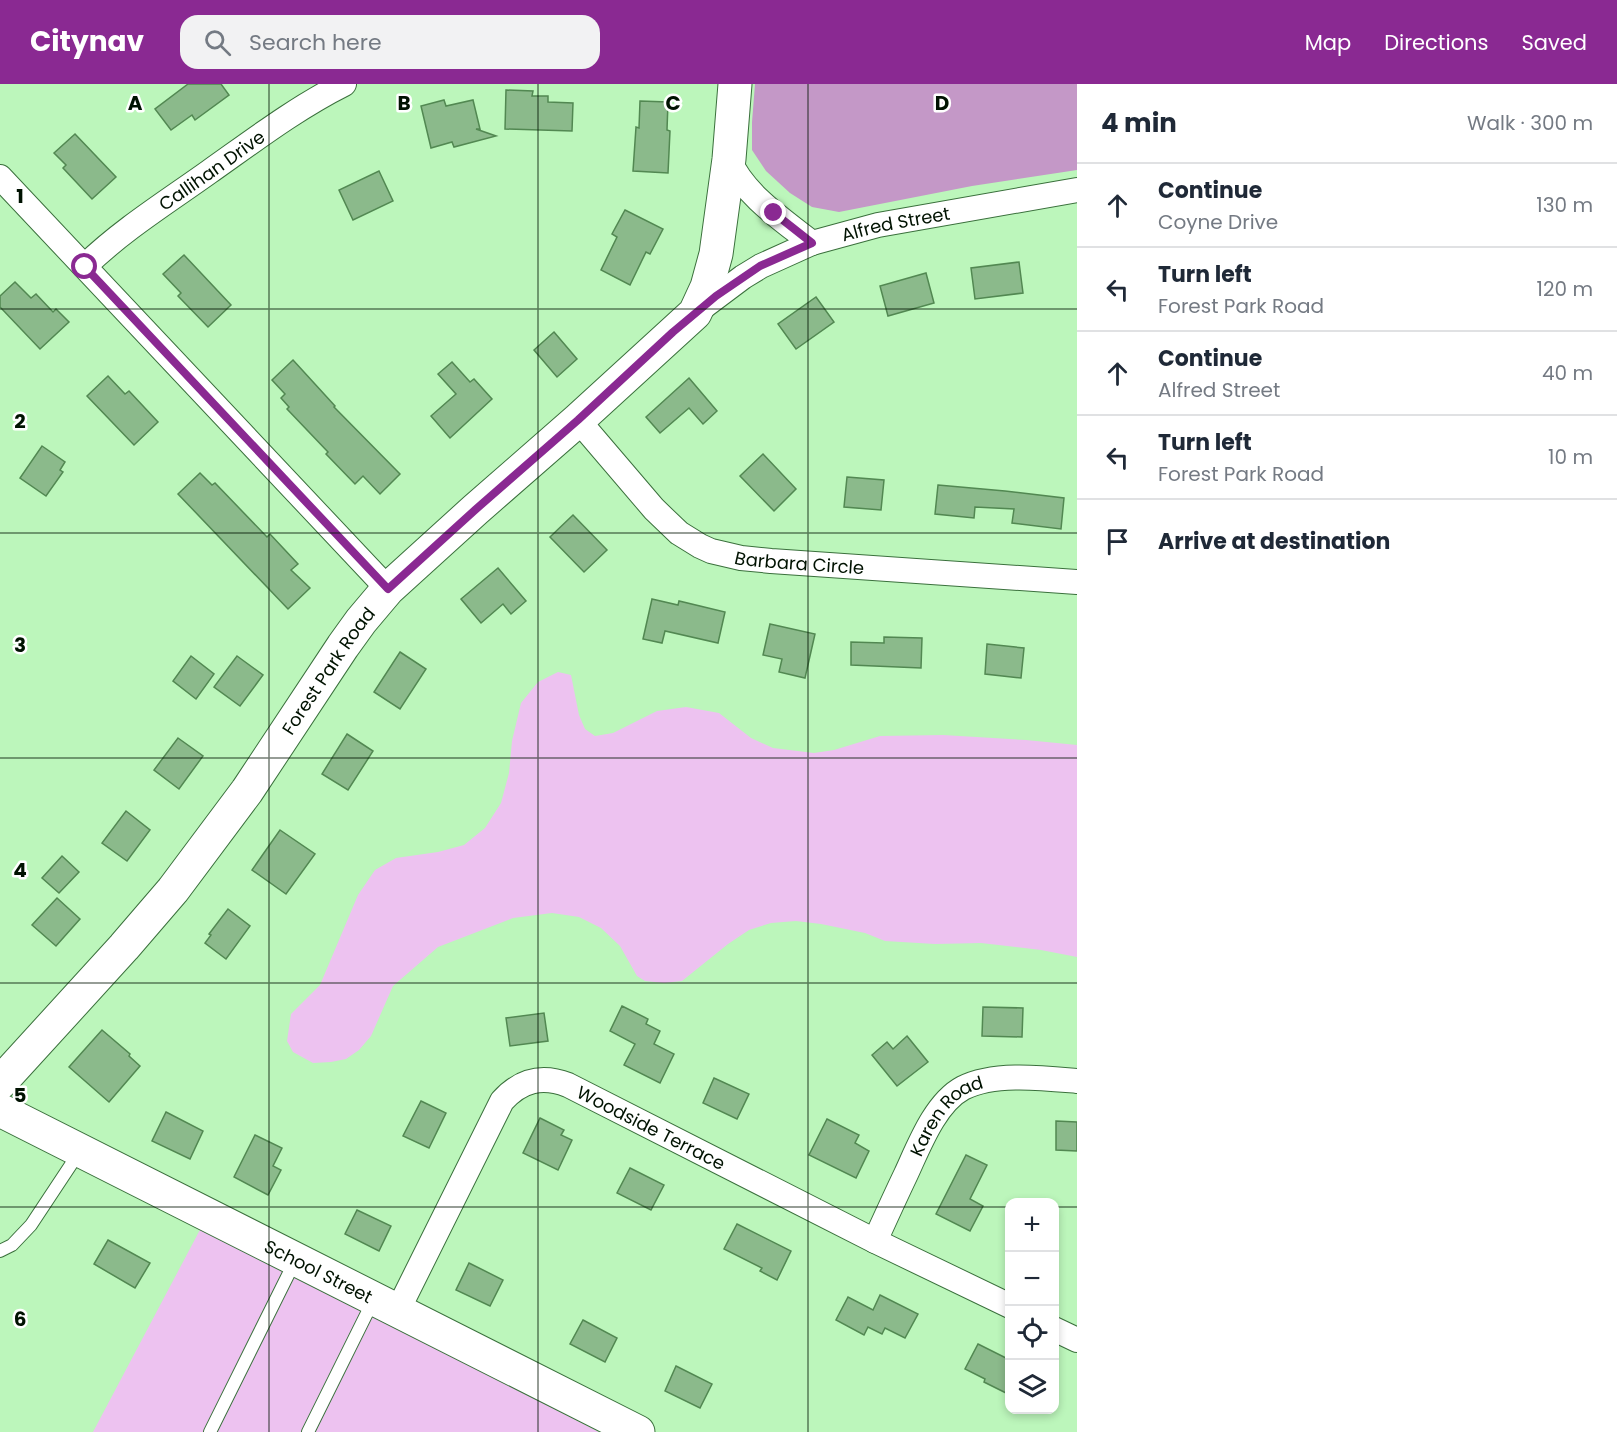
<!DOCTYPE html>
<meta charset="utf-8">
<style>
body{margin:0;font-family:Poppins,sans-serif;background:#f2f2f3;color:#1f2937}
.controls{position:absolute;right:18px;bottom:18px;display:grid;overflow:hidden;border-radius:12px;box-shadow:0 3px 9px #0003}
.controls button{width:54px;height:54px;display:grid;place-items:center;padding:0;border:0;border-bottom:2px solid #e0e1e3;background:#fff;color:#1f2937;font:30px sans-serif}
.stop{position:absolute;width:18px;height:18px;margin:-14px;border:4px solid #8a2992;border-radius:50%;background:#fff}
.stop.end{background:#8a2992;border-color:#fff;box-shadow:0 2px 6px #0008}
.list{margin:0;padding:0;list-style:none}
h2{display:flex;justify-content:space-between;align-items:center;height:78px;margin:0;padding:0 24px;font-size:26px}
h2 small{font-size:20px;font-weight:400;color:#747a83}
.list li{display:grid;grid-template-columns:39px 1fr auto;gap:18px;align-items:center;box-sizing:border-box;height:84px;padding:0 24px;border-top:2px solid #e0e1e3}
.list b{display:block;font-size:22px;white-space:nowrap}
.list p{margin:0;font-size:20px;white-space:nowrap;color:#747a83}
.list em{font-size:20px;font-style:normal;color:#747a83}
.icon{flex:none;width:33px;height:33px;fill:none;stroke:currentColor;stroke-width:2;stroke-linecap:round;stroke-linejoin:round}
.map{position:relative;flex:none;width:1077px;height:1348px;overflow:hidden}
header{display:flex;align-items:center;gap:36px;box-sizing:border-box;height:84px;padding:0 30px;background:#8a2992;color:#fff}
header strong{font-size:28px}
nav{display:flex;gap:33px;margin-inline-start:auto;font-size:21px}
.search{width:420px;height:54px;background:#f2f2f3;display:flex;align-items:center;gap:15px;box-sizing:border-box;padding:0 21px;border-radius:18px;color:#747a83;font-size:22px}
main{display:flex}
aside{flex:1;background:#fff}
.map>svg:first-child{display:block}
.green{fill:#edc2f0}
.forest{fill:#c498c7}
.building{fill:#8bba8b;stroke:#528852;stroke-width:1.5}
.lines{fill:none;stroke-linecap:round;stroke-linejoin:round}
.lane-casing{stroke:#3a703c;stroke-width:14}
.street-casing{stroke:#3a703c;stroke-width:26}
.secondary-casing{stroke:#3a703c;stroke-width:35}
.lane{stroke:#fff;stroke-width:12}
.street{stroke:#fff;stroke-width:24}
.secondary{stroke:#fff;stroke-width:33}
.route{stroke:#8a2992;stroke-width:8}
.grid{fill:none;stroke:#001201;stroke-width:1.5;stroke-opacity:0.55}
.labels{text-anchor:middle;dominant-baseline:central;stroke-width:5;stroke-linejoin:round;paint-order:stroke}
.street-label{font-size:18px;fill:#001201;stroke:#fff}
.grid-label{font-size:20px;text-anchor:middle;font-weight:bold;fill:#001201;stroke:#fff;stroke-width:5;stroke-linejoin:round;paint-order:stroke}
</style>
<header>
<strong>Citynav</strong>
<div class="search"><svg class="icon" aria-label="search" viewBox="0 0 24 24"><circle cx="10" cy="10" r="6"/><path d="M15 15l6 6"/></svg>Search here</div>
<nav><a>Map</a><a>Directions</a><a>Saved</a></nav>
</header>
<main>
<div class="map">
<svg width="1077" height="1348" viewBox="0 0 1077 1348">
<rect width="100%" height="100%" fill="#bcf6bb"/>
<!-- green -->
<g class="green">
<path d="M 558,588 L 571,591 L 579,631 L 585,645 L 595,652 L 613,649 L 657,627 L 686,623 L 719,629 L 751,654 L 773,664 L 814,669 L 834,666 L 880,652 L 943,651 L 1026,656 L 1077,661 L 1077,873 L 1041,866 L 981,859 L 935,860 L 885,857 L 865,849 L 821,840 L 796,837 L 771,839 L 749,846 L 728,860 L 682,897 L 664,899 L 645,897 L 637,892 L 620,862 L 601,844 L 579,833 L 552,829 L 513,834 L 438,863 L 393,902 L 371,952 L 359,966 L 346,975 L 331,978 L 313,979 L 293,968 L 287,957 L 291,930 L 320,901 L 358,811 L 375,786 L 396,774 L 438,768 L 464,761 L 485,744 L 501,719 L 509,689 L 512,657 L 521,619 L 538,598 Z"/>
<path d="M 202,1142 L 599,1348 L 93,1348 Z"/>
</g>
<!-- forest -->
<path class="forest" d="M 755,0 L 1077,0 L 1077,86 L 972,102 L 839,128 L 812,123 L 790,109 L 766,87 L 752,66 L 752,38 Z"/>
<!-- building -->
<g class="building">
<path d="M 188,0 L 221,0 L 229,11 L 195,36 L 192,31 L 171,46 L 155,25 Z"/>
<path d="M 506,6 L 533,7 L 532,12 L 548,12 L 548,18 L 573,19 L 572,47 L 505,45 Z"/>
<path d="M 444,16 L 446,22 L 473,16 L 480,45 L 476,45 L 496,52 L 454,63 L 452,58 L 431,64 L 421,22 Z"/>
<path d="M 640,17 L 668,18 L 667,46 L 670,47 L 668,89 L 633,87 L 636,43 L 639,44 Z"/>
<path d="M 75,50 L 116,93 L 92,115 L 63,84 L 66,81 L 54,69 Z"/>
<path d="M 379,87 L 393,117 L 353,136 L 339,106 Z"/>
<path d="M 625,126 L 663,145 L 650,170 L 646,168 L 630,201 L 601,186 L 617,153 L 612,150 Z"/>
<path d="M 184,171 L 231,221 L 208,243 L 178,212 L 181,209 L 163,190 Z"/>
<path d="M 1019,178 L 1023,209 L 975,215 L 971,184 Z"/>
<path d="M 926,189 L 934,219 L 888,232 L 880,202 Z"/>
<path d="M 15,198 L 31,214 L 36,210 L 53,228 L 56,225 L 69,238 L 40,265 L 0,223 L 0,212 Z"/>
<path d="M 816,213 L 834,238 L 796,265 L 778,240 Z"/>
<path d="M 554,248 L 577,275 L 557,293 L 534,266 Z"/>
<path d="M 293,276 L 335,322 L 334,323 L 400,390 L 380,410 L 363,392 L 355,400 L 326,370 L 328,368 L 287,325 L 289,323 L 281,314 L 285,310 L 272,296 Z"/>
<path d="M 452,278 L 470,298 L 474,295 L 492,315 L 450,354 L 431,332 L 456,310 L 438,290 Z"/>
<path d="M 108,292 L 125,310 L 129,307 L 158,338 L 134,361 L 87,312 Z"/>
<path d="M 689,294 L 717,327 L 703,340 L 689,324 L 660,349 L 646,333 Z"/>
<path d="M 42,362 L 65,378 L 60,386 L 63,388 L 46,412 L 20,394 Z"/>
<path d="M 763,370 L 796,405 L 774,427 L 740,392 Z"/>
<path d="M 200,389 L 212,401 L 215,399 L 267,453 L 270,450 L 298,480 L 291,486 L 310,504 L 288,525 L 178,410 Z"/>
<path d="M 847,393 L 884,396 L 881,426 L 844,423 Z"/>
<path d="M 938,401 L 1005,407 L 1064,414 L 1061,445 L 1012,439 L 1014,425 L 975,423 L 974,434 L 935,430 Z"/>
<path d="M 573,431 L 607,466 L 584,488 L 550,453 Z"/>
<path d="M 498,484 L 526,517 L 511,530 L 503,520 L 481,539 L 461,515 Z"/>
<path d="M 652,515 L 678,521 L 679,517 L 725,528 L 718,559 L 665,547 L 662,559 L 643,555 Z"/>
<path d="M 770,540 L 815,550 L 805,594 L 779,588 L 782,575 L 763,571 Z"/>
<path d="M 884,553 L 922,554 L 921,584 L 851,581 L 851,558 L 884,559 Z"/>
<path d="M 987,560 L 1024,564 L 1021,594 L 985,590 Z"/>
<path d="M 400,568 L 426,585 L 400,625 L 374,608 Z"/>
<path d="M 191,572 L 214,590 L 196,615 L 173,597 Z"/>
<path d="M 237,572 L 263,591 L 240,622 L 214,603 Z"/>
<path d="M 347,650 L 373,667 L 348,706 L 322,690 Z"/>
<path d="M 178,654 L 203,672 L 179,705 L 154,686 Z"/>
<path d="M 126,727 L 150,746 L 127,777 L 102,759 Z"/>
<path d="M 280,746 L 315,770 L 286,810 L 252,786 Z"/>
<path d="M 62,772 L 79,788 L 59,809 L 42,794 Z"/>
<path d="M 57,814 L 80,835 L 56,862 L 32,841 Z"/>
<path d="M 228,825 L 250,842 L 226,875 L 205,859 L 211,851 L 209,850 Z"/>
<path d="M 622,922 L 648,935 L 646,940 L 660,947 L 654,960 L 674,970 L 660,999 L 624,981 L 635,960 L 610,947 Z"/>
<path d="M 983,923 L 1023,924 L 1022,953 L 982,952 Z"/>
<path d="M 544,929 L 548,957 L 510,962 L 506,934 Z"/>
<path d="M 102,946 L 130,970 L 129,972 L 140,982 L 109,1018 L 69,983 Z"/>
<path d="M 907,952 L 928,978 L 897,1002 L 872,971 L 887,958 L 893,965 Z"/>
<path d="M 714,994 L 749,1010 L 737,1035 L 703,1019 Z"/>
<path d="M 421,1017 L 446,1029 L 429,1064 L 403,1052 Z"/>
<path d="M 166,1028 L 203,1047 L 190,1075 L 152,1057 Z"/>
<path d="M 540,1034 L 564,1046 L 561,1051 L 572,1056 L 558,1086 L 523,1069 Z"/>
<path d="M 827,1035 L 859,1051 L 855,1059 L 869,1067 L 856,1094 L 809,1071 Z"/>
<path d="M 1056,1037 L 1077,1038 L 1077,1067 L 1056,1066 Z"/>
<path d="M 255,1051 L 282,1064 L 273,1082 L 281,1086 L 268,1111 L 234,1093 Z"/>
<path d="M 966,1071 L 987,1081 L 970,1115 L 983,1122 L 970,1147 L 936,1130 Z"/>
<path d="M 630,1084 L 664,1101 L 651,1126 L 617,1109 Z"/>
<path d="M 357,1126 L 391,1142 L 379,1167 L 345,1150 Z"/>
<path d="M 737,1140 L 791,1167 L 777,1196 L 760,1187 L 762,1184 L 724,1165 Z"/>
<path d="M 108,1156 L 150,1179 L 135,1204 L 94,1180 Z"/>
<path d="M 469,1179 L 503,1196 L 490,1222 L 456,1206 Z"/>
<path d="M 880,1211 L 918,1230 L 905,1254 L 885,1244 L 882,1250 L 868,1243 L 864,1251 L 836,1236 L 848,1213 L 873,1226 Z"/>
<path d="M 583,1236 L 617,1254 L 605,1278 L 570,1260 Z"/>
<path d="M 978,1260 L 1010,1276 L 1010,1311 L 984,1298 L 985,1295 L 965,1285 Z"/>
<path d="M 676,1282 L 712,1300 L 700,1324 L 665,1307 Z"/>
</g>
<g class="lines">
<!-- lane casing -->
<g class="lane-casing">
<g id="lane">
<path d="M 0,1167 L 12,1161 L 31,1141 L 80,1067"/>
<path d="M 210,1348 L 296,1175"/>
<path d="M 308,1348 L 374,1215"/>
</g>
</g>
<!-- street casing -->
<g class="street-casing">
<g id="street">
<path d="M 729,75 C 743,110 784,137 812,159"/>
<path d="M 0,93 L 388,505"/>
<path id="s1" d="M 85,182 C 122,146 167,118 209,88 C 253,57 296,24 344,0"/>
<path id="s2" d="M 699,226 L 743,193 L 761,182 L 812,159 L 878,141 L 1077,106"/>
<path id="s3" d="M 578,336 L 654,425 L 679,449 L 700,462 L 711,467 L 741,474 L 771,477 L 1077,498"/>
<path id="s4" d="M 875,1157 C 885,1135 895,1113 906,1090 C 919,1062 935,1019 963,1004 C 994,988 1044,994 1077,997"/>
<path id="s5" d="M 398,1226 L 502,1017 C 521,996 542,991 568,1001 L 875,1157 L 1010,1222"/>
<path d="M 1054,1245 L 1077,1256"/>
</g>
</g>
<!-- secondary casing -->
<g class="secondary-casing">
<g id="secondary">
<path id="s6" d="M 0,999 L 124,863 L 173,806 L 247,707 L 343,562 L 361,537 L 388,505 L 475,426 L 578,336 L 695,229 L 707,203 L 716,170 L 729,75 L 735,0"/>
<path id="s7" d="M 0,1026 L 638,1348"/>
</g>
</g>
<!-- lane -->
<use href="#lane" class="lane"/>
<!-- street -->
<use href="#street" class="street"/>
<!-- secondary -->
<use href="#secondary" class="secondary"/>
</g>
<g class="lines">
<!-- route -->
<path class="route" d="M 85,183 L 388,505 L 475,426 L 578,336 L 673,248 L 716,212 L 760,182 L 812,159 L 774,129"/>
</g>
<!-- grid -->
<path class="grid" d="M 269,0 L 269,1348M 538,0 L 538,1348M 808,0 L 808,1348M 0,225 L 1077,225M 0,449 L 1077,449M 0,674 L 1077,674M 0,899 L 1077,899M 0,1123 L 1010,1123M 1054,1123 L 1077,1123"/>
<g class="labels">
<!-- street labels -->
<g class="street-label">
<text stroke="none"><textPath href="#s1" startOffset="159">Callihan Drive</textPath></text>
<text stroke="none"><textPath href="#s2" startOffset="218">Alfred Street</textPath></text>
<text stroke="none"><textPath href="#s3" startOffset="278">Barbara Circle</textPath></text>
<text stroke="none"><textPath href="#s6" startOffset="528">Forest Park Road</textPath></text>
<text stroke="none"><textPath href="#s4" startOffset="147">Karen Road</textPath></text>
<text stroke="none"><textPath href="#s5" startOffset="400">Woodside Terrace</textPath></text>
<text stroke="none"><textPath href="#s7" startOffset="357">School Street</textPath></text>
</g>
</g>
<g class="grid-label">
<text x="135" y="26">A</text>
<text x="404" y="26">B</text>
<text x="673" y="26">C</text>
<text x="942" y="26">D</text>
<text x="20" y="119">1</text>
<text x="20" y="344">2</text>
<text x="20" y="568">3</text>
<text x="20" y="793">4</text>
<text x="20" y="1018">5</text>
<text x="20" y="1242">6</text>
</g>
</svg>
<div class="controls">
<button>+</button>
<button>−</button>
<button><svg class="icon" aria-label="locate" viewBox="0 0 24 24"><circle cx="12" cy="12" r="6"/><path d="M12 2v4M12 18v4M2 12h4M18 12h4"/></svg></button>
<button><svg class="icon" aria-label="layers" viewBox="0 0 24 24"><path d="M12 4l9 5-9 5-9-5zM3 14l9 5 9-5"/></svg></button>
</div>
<div class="stop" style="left:85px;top:183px"></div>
<div class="stop end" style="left:774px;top:129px"></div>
</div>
<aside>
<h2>4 min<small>Walk · 300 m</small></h2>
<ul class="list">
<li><svg class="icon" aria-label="ahead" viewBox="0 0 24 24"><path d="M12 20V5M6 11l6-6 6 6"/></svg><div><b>Continue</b><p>Coyne Drive</p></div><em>130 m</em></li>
<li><svg class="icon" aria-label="left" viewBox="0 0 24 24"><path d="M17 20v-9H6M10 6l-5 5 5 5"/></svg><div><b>Turn left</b><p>Forest Park Road</p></div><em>120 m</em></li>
<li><svg class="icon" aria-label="ahead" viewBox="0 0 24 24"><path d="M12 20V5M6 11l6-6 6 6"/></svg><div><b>Continue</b><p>Alfred Street</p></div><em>40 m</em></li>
<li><svg class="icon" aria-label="left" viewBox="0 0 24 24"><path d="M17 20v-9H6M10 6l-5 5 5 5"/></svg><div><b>Turn left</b><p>Forest Park Road</p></div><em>10 m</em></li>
<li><svg class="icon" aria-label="arrive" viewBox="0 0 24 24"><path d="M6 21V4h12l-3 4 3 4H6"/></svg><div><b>Arrive at destination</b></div></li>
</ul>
</aside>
</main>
